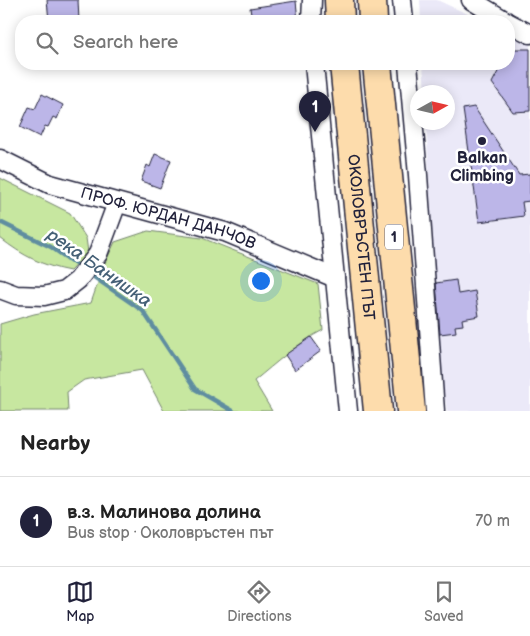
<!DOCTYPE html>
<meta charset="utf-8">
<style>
body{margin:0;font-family:"Balsamiq Sans",sans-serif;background:#f6f6f6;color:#222}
.compass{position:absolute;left:410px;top:85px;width:45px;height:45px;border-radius:50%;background:#fff;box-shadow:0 2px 12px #0003;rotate:82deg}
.you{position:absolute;left:260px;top:280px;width:18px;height:18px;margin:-12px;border:4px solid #fff;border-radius:50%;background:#1a73e8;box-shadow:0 0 0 8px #1a73e833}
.badge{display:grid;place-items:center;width:32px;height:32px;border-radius:50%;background:#22223b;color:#fff;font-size:16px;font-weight:700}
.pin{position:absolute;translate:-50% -41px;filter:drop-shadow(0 1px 2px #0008)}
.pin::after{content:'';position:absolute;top:26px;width:18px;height:15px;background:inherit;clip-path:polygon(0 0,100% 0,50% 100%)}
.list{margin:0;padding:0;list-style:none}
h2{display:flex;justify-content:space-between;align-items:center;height:65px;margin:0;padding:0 20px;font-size:21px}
h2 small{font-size:16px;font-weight:400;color:#767676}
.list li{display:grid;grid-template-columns:32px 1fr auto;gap:15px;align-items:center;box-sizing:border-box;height:90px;padding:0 20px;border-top:1px solid #e0e0e0}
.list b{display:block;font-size:19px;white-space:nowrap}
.list p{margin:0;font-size:16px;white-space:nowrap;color:#767676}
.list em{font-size:16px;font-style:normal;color:#767676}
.icon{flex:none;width:28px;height:28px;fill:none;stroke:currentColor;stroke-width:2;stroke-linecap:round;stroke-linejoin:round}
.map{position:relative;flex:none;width:530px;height:411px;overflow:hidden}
.search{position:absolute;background:#fff;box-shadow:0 2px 12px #0003;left:15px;right:15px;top:15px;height:55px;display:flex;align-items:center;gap:12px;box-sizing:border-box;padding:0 18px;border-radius:20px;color:#767676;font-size:19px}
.sheet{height:155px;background:#fff}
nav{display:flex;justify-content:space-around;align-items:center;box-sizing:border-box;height:70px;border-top:1px solid #e0e0e0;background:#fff;font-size:14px;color:#767676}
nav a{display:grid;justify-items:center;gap:2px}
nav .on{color:#22223b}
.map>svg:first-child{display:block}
.built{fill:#ebe9f8}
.green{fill:#c7e7a0;stroke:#74846e}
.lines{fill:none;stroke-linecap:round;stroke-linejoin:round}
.stream{stroke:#5e8da0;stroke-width:4.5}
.building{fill:#bcb6e8;stroke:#22223b}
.street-casing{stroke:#22223b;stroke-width:21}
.highway-casing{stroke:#22223b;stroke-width:31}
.street{stroke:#fff;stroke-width:18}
.highway{stroke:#fddcac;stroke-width:28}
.poi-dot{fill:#22223b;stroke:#fff;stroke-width:2}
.labels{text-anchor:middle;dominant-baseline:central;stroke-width:5;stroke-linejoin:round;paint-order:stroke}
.shield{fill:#fff;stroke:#646476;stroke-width:1}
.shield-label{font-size:15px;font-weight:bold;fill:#22223b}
.poi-label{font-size:16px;font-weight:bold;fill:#22223b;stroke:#fff}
.street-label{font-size:16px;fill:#22223b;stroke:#fff}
.water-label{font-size:18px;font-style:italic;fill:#456076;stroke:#fff}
</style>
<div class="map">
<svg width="530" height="411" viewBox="0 0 530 411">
<rect width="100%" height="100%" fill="#fff"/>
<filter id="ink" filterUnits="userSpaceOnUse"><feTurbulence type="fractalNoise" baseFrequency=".02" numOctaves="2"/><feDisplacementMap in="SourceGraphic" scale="10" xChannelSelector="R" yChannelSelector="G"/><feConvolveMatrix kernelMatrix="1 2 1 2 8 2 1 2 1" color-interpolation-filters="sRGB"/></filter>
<g filter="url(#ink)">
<!-- built -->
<g class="built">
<path d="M 420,0 L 437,0 L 483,21 L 421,21 Z"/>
<path d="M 509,33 L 530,43 L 530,411 L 447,411 L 440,368 L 426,123 L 448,122 L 448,92 L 425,92 L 423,64 L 509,64 Z"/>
</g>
<!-- green -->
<g class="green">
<path d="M 0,178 L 70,213 L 86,238 L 88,252 L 70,271 C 43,266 23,256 0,238 Z"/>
<path d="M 148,231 L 202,238 L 318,284 L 323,330 C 298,343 276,363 254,381 L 272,411 L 164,411 L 142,370 L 84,380 L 67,392 L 68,411 L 0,411 L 0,324 L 34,314 L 91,303 L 104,265 L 115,242 Z"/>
</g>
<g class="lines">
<!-- stream -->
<g class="stream">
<path d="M 0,222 L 51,247 L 81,268"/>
<path d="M 88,273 L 143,311 L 195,389 L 233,411"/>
</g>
</g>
<!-- building -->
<g class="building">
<path d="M 47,0 L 78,0 L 79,21 L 49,21 Z"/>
<path d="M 296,1 L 298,21 L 252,21 L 250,8 Z"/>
<path d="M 509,49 L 530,49 L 530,111 L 513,112 L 492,83 L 502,64 L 509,64 Z"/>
<path d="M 42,94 L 63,105 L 57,119 L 53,117 L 48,127 L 45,126 L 40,137 L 20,127 L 29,107 L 35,109 Z"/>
<path d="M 474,107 L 519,175 L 530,174 L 530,201 L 522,202 L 524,216 L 479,222 L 463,109 Z"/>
<path d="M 155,154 L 171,160 L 160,188 L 141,181 L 147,165 L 150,167 Z"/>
<path d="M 456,280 L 458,294 L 475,291 L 479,316 L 462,319 L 463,325 L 455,326 L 456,332 L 440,334 L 436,283 Z"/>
<path d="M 311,337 L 321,351 L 295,370 L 285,355 Z"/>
</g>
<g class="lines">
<!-- street casing -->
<g class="street-casing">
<g id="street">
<path d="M 402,0 L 404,21"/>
<path d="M 471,0 L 506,21"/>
<path d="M 311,21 L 312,0"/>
<path d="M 509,23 L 530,34"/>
<path d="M 314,64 L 348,411"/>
<path d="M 408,64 L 418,175 L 435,411"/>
<path id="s1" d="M 0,159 L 50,184 L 225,232 L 335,278"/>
<path d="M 0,289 L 16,295 L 44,296 L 64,291 L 78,280 L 98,254 L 117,203"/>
</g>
</g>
<!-- highway casing -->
<g class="highway-casing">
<g id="highway">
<path d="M 339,0 L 340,21"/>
<path d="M 372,0 L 373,21"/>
<path id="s2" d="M 344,64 L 378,411"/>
<path d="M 377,64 L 411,411"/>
</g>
</g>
<!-- street -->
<use href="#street" class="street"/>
<!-- highway -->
<use href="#highway" class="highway"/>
</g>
</g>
<!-- markers -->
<circle class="poi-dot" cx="482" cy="141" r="5"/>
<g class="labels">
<!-- shield labels -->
<rect class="shield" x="385" y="224.5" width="18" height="25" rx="4"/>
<g class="shield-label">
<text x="394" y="237">1</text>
</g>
<!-- poi labels -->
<g class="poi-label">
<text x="482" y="158">Balkan<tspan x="482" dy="18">Climbing</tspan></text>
</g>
<!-- street labels -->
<g class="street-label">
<text stroke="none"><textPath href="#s1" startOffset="179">ПРОФ. ЮРДАН ДАНЧОВ</textPath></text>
<text stroke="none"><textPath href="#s2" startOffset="174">ОКОЛОВРЪСТЕН ПЪТ</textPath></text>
</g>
<!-- water labels -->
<g class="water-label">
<text transform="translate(99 268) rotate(35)">река Банишка</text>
</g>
</g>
</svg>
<svg class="compass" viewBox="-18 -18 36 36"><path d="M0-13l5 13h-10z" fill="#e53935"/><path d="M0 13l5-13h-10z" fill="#767676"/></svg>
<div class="you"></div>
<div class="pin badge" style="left:315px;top:132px">1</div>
<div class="search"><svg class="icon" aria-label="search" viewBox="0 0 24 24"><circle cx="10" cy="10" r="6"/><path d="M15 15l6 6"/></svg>Search here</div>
</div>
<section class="sheet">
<h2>Nearby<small></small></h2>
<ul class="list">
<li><span class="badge">1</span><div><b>в.з. Малинова долина</b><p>Bus stop · Околовръстен път</p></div><em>70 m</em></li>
</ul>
</section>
<nav>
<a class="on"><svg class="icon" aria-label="map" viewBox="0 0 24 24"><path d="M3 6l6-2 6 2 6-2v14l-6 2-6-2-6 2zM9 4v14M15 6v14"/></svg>Map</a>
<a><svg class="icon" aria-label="directions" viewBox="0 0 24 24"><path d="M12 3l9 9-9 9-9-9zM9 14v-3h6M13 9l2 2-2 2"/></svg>Directions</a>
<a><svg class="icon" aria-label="saved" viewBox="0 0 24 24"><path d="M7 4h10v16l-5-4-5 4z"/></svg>Saved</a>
</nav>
